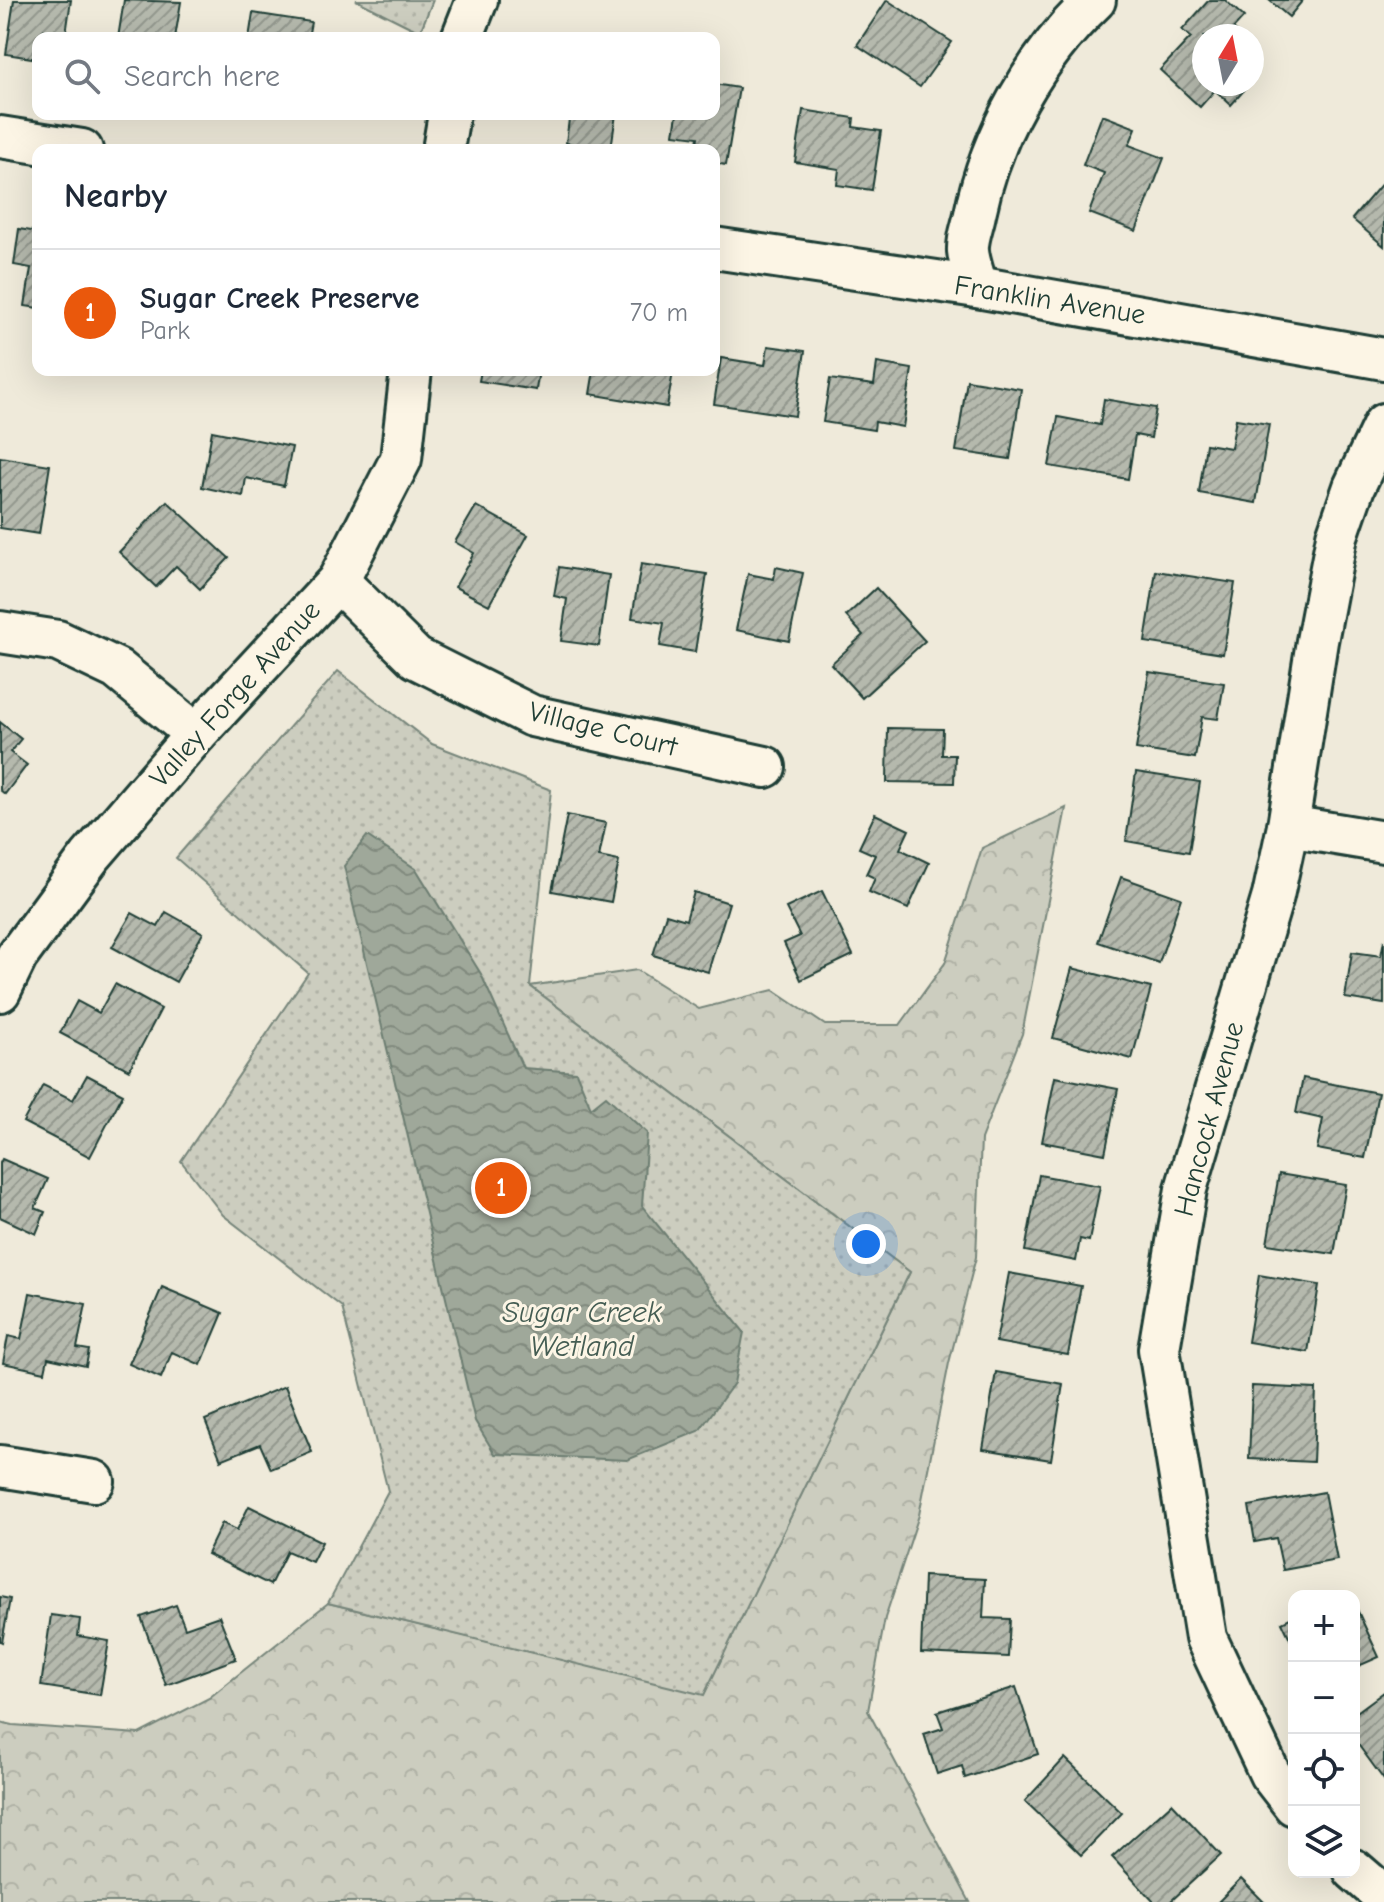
<!DOCTYPE html>
<meta charset="utf-8">
<style>
body{margin:0;font-family:"Comic Neue",sans-serif;background:#f6f6f7;color:#1f2937}
.controls{position:absolute;right:24px;bottom:24px;display:grid;overflow:hidden;border-radius:16px;box-shadow:0 8px 32px #0002}
.controls button{width:72px;height:72px;display:grid;place-items:center;padding:0;border:0;border-bottom:2px solid #e0e1e3;background:#fff;color:#1f2937;font:40px sans-serif}
.compass{position:absolute;left:1192px;top:24px;width:72px;height:72px;border-radius:50%;background:#fff;box-shadow:0 8px 32px #0002;rotate:10deg}
.you{position:absolute;left:866px;top:1244px;width:28px;height:28px;margin:-20px;border:6px solid #fff;border-radius:50%;background:#1a73e8;box-shadow:0 0 0 12px #1a73e833}
.badge{display:grid;place-items:center;width:52px;height:52px;border-radius:50%;background:#ea580c;color:#fff;font-size:26px;font-weight:700}
.pin{position:absolute;translate:-50% -50%;border:4px solid #fff;box-shadow:0 2px 8px #0006}
.list{margin:0;padding:0;list-style:none}
h2{display:flex;justify-content:space-between;align-items:center;height:104px;margin:0;padding:0 32px;font-size:34px}
h2 small{font-size:26px;font-weight:400;color:#747a83}
.list li{display:grid;grid-template-columns:52px 1fr auto;gap:24px;align-items:center;box-sizing:border-box;height:128px;padding:0 32px;border-top:2px solid #e0e1e3}
.list b{display:block;font-size:30px;white-space:nowrap}
.list p{margin:0;font-size:26px;white-space:nowrap;color:#747a83}
.list em{font-size:26px;font-style:normal;color:#747a83}
.icon{flex:none;width:44px;height:44px;fill:none;stroke:currentColor;stroke-width:2;stroke-linecap:round;stroke-linejoin:round}
.map{position:relative;flex:none;width:1384px;height:1902px;overflow:hidden}
.search{position:absolute;background:#fff;box-shadow:0 8px 32px #0002;left:32px;top:32px;width:688px;height:88px;display:flex;align-items:center;gap:20px;box-sizing:border-box;padding:0 28px;border-radius:16px;color:#747a83;font-size:30px}
.panel{position:absolute;background:#fff;box-shadow:0 8px 32px #0002;left:32px;top:144px;width:688px;height:232px;border-radius:16px}
.map>svg:first-child{display:block}
.forest{fill:url(#forest-crowns);stroke:#76857a;stroke-width:2}
.park{fill:url(#park-dots);stroke:#76857a;stroke-width:2}
.water{fill:url(#water-waves);stroke:#6c7d71;stroke-width:2}
.building{fill:url(#building-hatch);stroke:#1f3d34;stroke-width:2}
.lines{fill:none;stroke-linecap:round;stroke-linejoin:round}
.minor-casing{stroke:#1f3d34;stroke-width:46}
.minor{stroke:#fcf5e5;stroke-width:40}
.labels{text-anchor:middle;dominant-baseline:central;stroke-width:6;stroke-linejoin:round;paint-order:stroke}
.street-label{font-size:28px;fill:#1f3d34;stroke:#fcf5e5}
.water-label{font-size:30px;font-style:italic;fill:#455d53;stroke:#fcf5e5}
</style>
<div class="map">
<svg width="1384" height="1902" viewBox="0 0 1384 1902">
<defs>
<pattern id="forest-crowns" width="20" height="18" patternUnits="userSpaceOnUse" patternTransform="scale(2)"><rect width="20" height="18" fill="#cccdbf"/><path d="M2 6a3 3 0 1 1 6 0M12 15a3 3 0 1 1 6 0" fill="none" stroke="#afb1a5"/></pattern>
<pattern id="park-dots" width="8" height="8" patternUnits="userSpaceOnUse" patternTransform="scale(2)"><rect width="8" height="8" fill="#cccdbf"/><path d="M2 2h.1M6 6h.1" fill="none" stroke="#afb1a5" stroke-width="1.8" stroke-linecap="round"/></pattern>
<pattern id="water-waves" width="16" height="10" patternUnits="userSpaceOnUse" patternTransform="scale(2)"><rect width="16" height="10" fill="#9fa89a"/><path d="M0 5q4-4 8 0t8 0" fill="none" stroke="#818a7e"/></pattern>
<pattern id="building-hatch" width="6" height="6" patternUnits="userSpaceOnUse" patternTransform="scale(2)"><rect width="6" height="6" fill="#b5b9ad"/><path d="M-1 1l2-2M0 6l6-6M5 7l2-2" fill="none" stroke="#93988e"/></pattern>
</defs>
<rect width="100%" height="100%" fill="#efeada"/>
<filter id="ink" filterUnits="userSpaceOnUse"><feTurbulence type="fractalNoise" baseFrequency=".0125" numOctaves="2"/><feDisplacementMap in="SourceGraphic" scale="16" xChannelSelector="R" yChannelSelector="G"/><feConvolveMatrix kernelMatrix="1 2 1 2 8 2 1 2 1" color-interpolation-filters="sRGB"/></filter>
<g filter="url(#ink)">
<!-- forest -->
<path class="forest" d="M 1066,808 L 1022,1034 L 981,1139 L 976,1257 L 949,1363 L 919,1515 L 885,1618 L 868,1711 L 970,1902 L 0,1902 L 0,1722 L 13,1725 L 139,1734 L 209,1698 L 328,1603 L 704,1694 L 910,1272 L 530,986 L 637,970 L 699,1009 L 773,990 L 825,1025 L 900,1025 L 945,963 L 982,848 Z"/>
<!-- park -->
<g class="park">
<path d="M 356,0 L 433,0 L 420,32 Z"/>
<path d="M 338,671 L 432,744 L 551,790 L 530,986 L 910,1272 L 704,1695 L 328,1603 L 388,1491 L 342,1307 L 223,1215 L 181,1161 L 308,973 L 176,858 Z"/>
</g>
<!-- water -->
<path class="water" d="M 367,836 L 416,869 L 481,974 L 523,1068 L 576,1072 L 591,1108 L 606,1096 L 647,1133 L 642,1206 L 744,1332 L 734,1383 L 699,1431 L 627,1460 L 495,1454 L 475,1421 L 344,866 Z"/>
<!-- building -->
<g class="building">
<path d="M 14,0 L 71,0 L 66,34 L 44,30 L 43,38 L 38,38 L 38,59 L 6,54 Z"/>
<path d="M 124,0 L 181,2 L 175,38 L 118,38 Z"/>
<path d="M 887,0 L 952,42 L 920,87 L 857,45 Z"/>
<path d="M 1209,0 L 1225,0 L 1244,17 L 1233,29 L 1241,36 L 1204,36 L 1204,84 L 1243,84 L 1247,87 L 1231,105 L 1215,90 L 1200,107 L 1160,70 L 1191,37 L 1182,30 Z"/>
<path d="M 1269,0 L 1303,0 L 1289,17 Z"/>
<path d="M 253,13 L 311,22 L 308,38 L 249,38 Z"/>
<path d="M 714,84 L 739,88 L 726,165 L 714,163 L 714,150 L 696,150 L 698,137 L 674,134 L 677,114 L 714,114 Z"/>
<path d="M 803,110 L 854,118 L 853,127 L 881,131 L 872,190 L 837,185 L 839,169 L 795,162 Z"/>
<path d="M 533,114 L 616,114 L 611,149 L 566,143 L 569,119 Z"/>
<path d="M 1102,115 L 1136,128 L 1129,145 L 1164,158 L 1136,231 L 1089,213 L 1104,173 L 1083,165 Z"/>
<path d="M 1384,181 L 1384,246 L 1352,219 Z"/>
<path d="M 19,229 L 38,232 L 38,308 L 25,306 L 31,268 L 14,265 Z"/>
<path d="M 768,346 L 805,351 L 795,416 L 714,404 L 721,358 L 765,365 Z"/>
<path d="M 877,363 L 912,369 L 903,427 L 875,422 L 874,430 L 823,422 L 830,379 L 874,385 Z"/>
<path d="M 481,370 L 539,370 L 536,390 L 479,381 Z"/>
<path d="M 594,370 L 692,370 L 691,375 L 673,372 L 667,407 L 590,394 Z"/>
<path d="M 967,380 L 1021,389 L 1010,459 L 956,451 Z"/>
<path d="M 1104,399 L 1156,408 L 1151,438 L 1135,435 L 1128,479 L 1049,466 L 1058,417 L 1100,425 Z"/>
<path d="M 1236,419 L 1269,424 L 1256,503 L 1199,493 L 1206,444 L 1231,448 Z"/>
<path d="M 212,431 L 292,447 L 284,486 L 246,478 L 243,496 L 202,487 Z"/>
<path d="M 0,457 L 50,465 L 39,534 L 0,528 Z"/>
<path d="M 167,501 L 229,558 L 200,589 L 176,566 L 156,587 L 119,552 Z"/>
<path d="M 476,506 L 528,535 L 489,605 L 455,587 L 474,553 L 455,542 Z"/>
<path d="M 641,564 L 707,574 L 695,652 L 660,646 L 664,623 L 632,618 Z"/>
<path d="M 559,567 L 609,575 L 599,646 L 561,641 L 567,599 L 554,596 Z"/>
<path d="M 776,567 L 803,573 L 789,641 L 736,630 L 748,574 L 774,579 Z"/>
<path d="M 1156,571 L 1235,583 L 1223,654 L 1145,642 Z"/>
<path d="M 876,588 L 925,641 L 862,698 L 831,664 L 863,635 L 846,616 Z"/>
<path d="M 1149,672 L 1224,683 L 1218,719 L 1202,717 L 1195,758 L 1136,749 Z"/>
<path d="M 0,722 L 21,739 L 10,752 L 27,765 L 5,794 L 0,790 Z"/>
<path d="M 888,728 L 943,729 L 942,755 L 955,755 L 954,783 L 887,782 Z"/>
<path d="M 1136,772 L 1200,782 L 1189,852 L 1126,841 Z"/>
<path d="M 875,814 L 909,830 L 900,849 L 929,863 L 908,909 L 869,892 L 875,878 L 866,874 L 875,855 L 859,848 Z"/>
<path d="M 567,815 L 606,823 L 599,857 L 619,861 L 611,902 L 552,891 Z"/>
<path d="M 1121,877 L 1181,898 L 1159,963 L 1098,942 Z"/>
<path d="M 822,891 L 853,955 L 801,980 L 784,943 L 800,936 L 786,908 Z"/>
<path d="M 694,892 L 729,903 L 708,972 L 653,955 L 666,914 L 686,920 Z"/>
<path d="M 166,912 L 203,933 L 176,982 L 112,947 L 132,913 L 158,927 Z"/>
<path d="M 1384,940 L 1384,1004 L 1345,998 L 1352,952 L 1381,956 Z"/>
<path d="M 1072,968 L 1151,988 L 1132,1059 L 1053,1038 Z"/>
<path d="M 115,984 L 161,1009 L 129,1070 L 60,1033 L 77,1001 L 99,1013 Z"/>
<path d="M 87,1075 L 123,1094 L 90,1157 L 23,1122 L 43,1085 L 73,1100 Z"/>
<path d="M 1055,1077 L 1118,1089 L 1105,1154 L 1042,1142 Z"/>
<path d="M 1303,1078 L 1378,1093 L 1365,1158 L 1317,1149 L 1323,1119 L 1296,1113 Z"/>
<path d="M 2,1159 L 48,1179 L 35,1208 L 45,1212 L 36,1234 L 0,1217 L 0,1163 Z"/>
<path d="M 1279,1174 L 1346,1185 L 1334,1254 L 1267,1244 Z"/>
<path d="M 1039,1175 L 1100,1186 L 1089,1241 L 1080,1239 L 1076,1261 L 1025,1251 Z"/>
<path d="M 1009,1273 L 1081,1286 L 1068,1355 L 996,1342 Z"/>
<path d="M 1259,1275 L 1319,1285 L 1308,1352 L 1248,1342 Z"/>
<path d="M 162,1287 L 223,1313 L 201,1365 L 172,1352 L 161,1378 L 129,1364 Z"/>
<path d="M 30,1293 L 86,1304 L 77,1348 L 89,1350 L 86,1366 L 48,1358 L 45,1372 L 3,1363 L 8,1336 L 21,1339 Z"/>
<path d="M 996,1372 L 1063,1384 L 1051,1460 L 983,1449 Z"/>
<path d="M 285,1386 L 312,1452 L 271,1469 L 260,1444 L 221,1460 L 205,1420 Z"/>
<path d="M 1252,1386 L 1316,1389 L 1313,1462 L 1249,1459 Z"/>
<path d="M 1324,1492 L 1337,1560 L 1283,1570 L 1276,1538 L 1255,1542 L 1249,1506 Z"/>
<path d="M 249,1506 L 322,1542 L 312,1562 L 287,1551 L 270,1585 L 207,1554 L 222,1523 L 237,1530 Z"/>
<path d="M 924,1576 L 985,1579 L 983,1618 L 1010,1619 L 1008,1657 L 921,1653 Z"/>
<path d="M 0,1597 L 10,1599 L 2,1642 L 0,1641 Z"/>
<path d="M 1354,1603 L 1379,1657 L 1354,1668 Z"/>
<path d="M 176,1605 L 185,1628 L 219,1616 L 236,1659 L 166,1685 L 141,1617 Z"/>
<path d="M 51,1615 L 80,1619 L 78,1636 L 109,1641 L 100,1695 L 41,1686 Z"/>
<path d="M 1294,1616 L 1294,1647 L 1282,1622 Z"/>
<path d="M 1016,1687 L 1038,1754 L 965,1778 L 962,1766 L 937,1774 L 924,1734 L 943,1728 L 937,1712 Z"/>
<path d="M 1384,1692 L 1384,1780 L 1354,1739 L 1354,1714 Z"/>
<path d="M 1065,1758 L 1122,1813 L 1081,1855 L 1025,1801 Z"/>
<path d="M 1172,1803 L 1221,1855 L 1170,1902 L 1154,1902 L 1112,1857 Z"/>
<path d="M 1241,1879 L 1264,1902 L 1218,1902 Z"/>
</g>
<g class="lines">
<!-- minor casing -->
<g class="minor-casing">
<g id="minor">
<path d="M 462,38 L 477,0"/>
<path d="M 0,137 L 82,150"/>
<path d="M 443,150 L 449,114"/>
<path d="M 714,248 L 977,287 L 1384,359"/>
<path d="M 977,287 C 974,275 969,262 968,251 C 967,239 973,225 975,214 C 991,134 1036,56 1095,0"/>
<path d="M 338,581 L 416,658 L 532,716 L 765,767"/>
<path d="M 0,632 L 58,641 L 117,669 L 196,734"/>
<path d="M 1288,826 L 1384,842"/>
<path d="M 0,991 L 17,956 L 90,857 L 196,734 L 338,581 L 401,459 L 411,370"/>
<path d="M 0,1466 L 94,1481"/>
<path d="M 1294,1805 L 1270,1774 L 1206,1638 L 1159,1349 L 1186,1189 L 1273,896 L 1288,826 L 1317,641 L 1337,536 L 1354,487 L 1384,424"/>
<path d="M 1354,1870 L 1384,1896"/>
</g>
</g>
<!-- minor -->
<use href="#minor" class="minor"/>
</g>
</g>
<g class="labels">
<!-- street labels -->
<g class="street-label">
<text transform="translate(1050 300) rotate(9)">Franklin Avenue</text>
<text transform="translate(235 694) rotate(-48)">Valley Forge Avenue</text>
<text transform="translate(603 729) rotate(14)">Village Court</text>
<text transform="translate(1209 1119) rotate(-75)">Hancock Avenue</text>
</g>
<!-- water labels -->
<g class="water-label">
<text x="582" y="1312">Sugar Creek<tspan x="582" dy="34">Wetland</tspan></text>
</g>
</g>
</svg>
<div class="controls">
<button>+</button>
<button>−</button>
<button><svg class="icon" aria-label="locate" viewBox="0 0 24 24"><circle cx="12" cy="12" r="6"/><path d="M12 2v4M12 18v4M2 12h4M18 12h4"/></svg></button>
<button><svg class="icon" aria-label="layers" viewBox="0 0 24 24"><path d="M12 4l9 5-9 5-9-5zM3 14l9 5 9-5"/></svg></button>
</div>
<svg class="compass" viewBox="-18 -18 36 36"><path d="M0-13l5 13h-10z" fill="#e53935"/><path d="M0 13l5-13h-10z" fill="#747a83"/></svg>
<div class="you"></div>
<div class="pin badge" style="left:501px;top:1188px">1</div>
<div class="search"><svg class="icon" aria-label="search" viewBox="0 0 24 24"><circle cx="10" cy="10" r="6"/><path d="M15 15l6 6"/></svg>Search here</div>
<section class="panel">
<h2>Nearby<small></small></h2>
<ul class="list">
<li><span class="badge">1</span><div><b>Sugar Creek Preserve</b><p>Park</p></div><em>70 m</em></li>
</ul>
</section>
</div>
